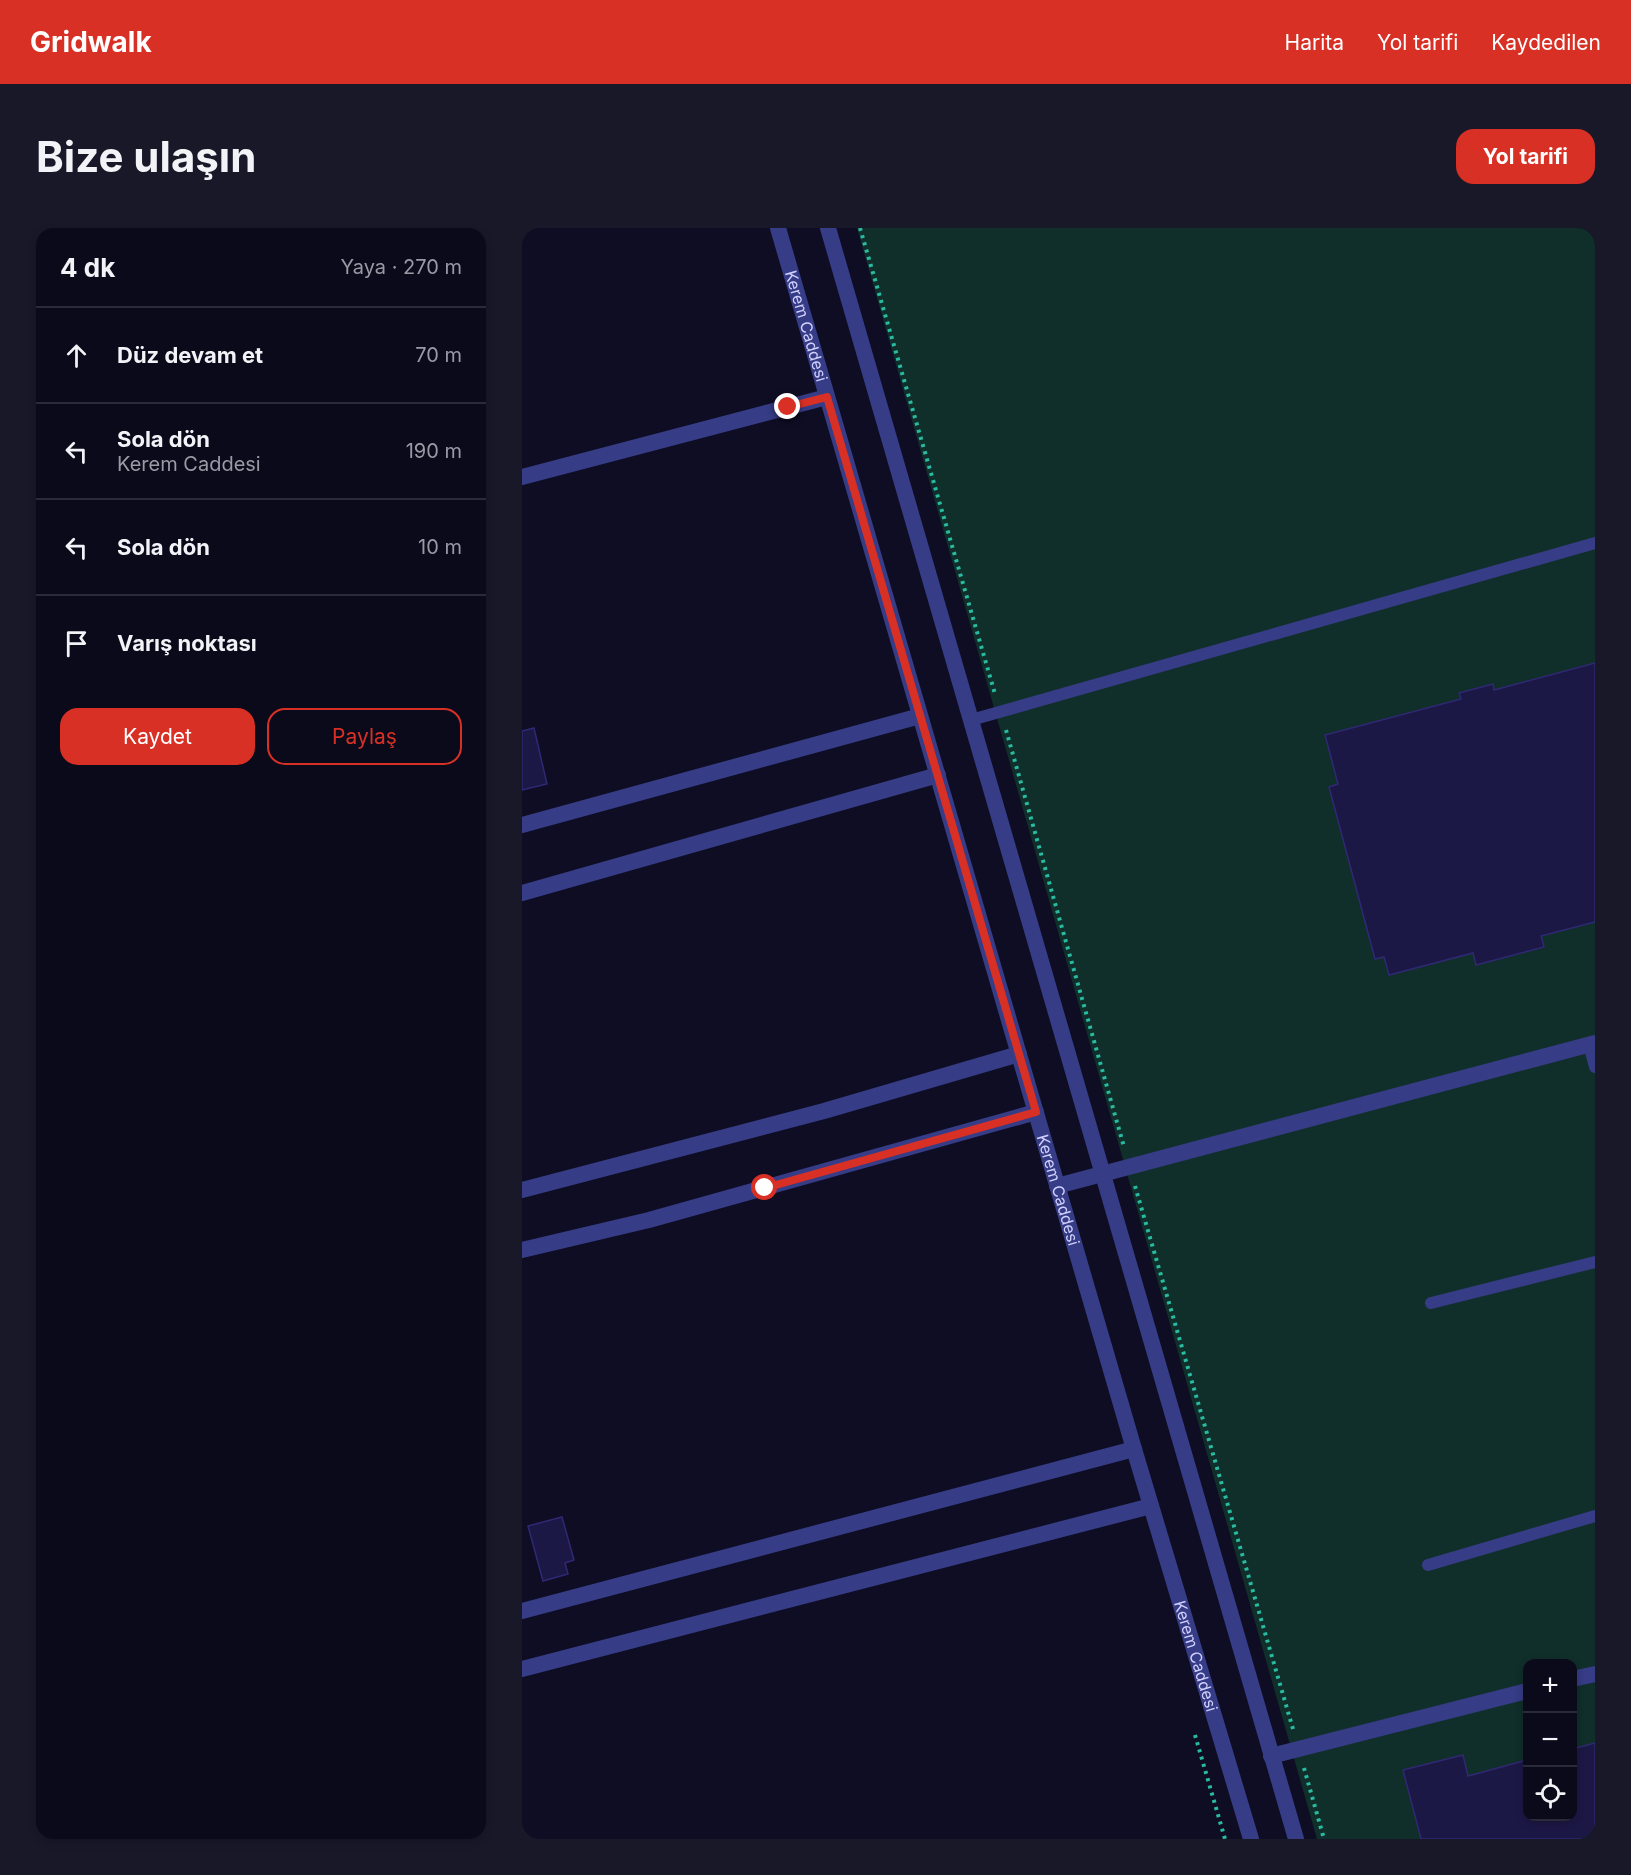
<!DOCTYPE html>
<html lang="tr">
<meta charset="utf-8">
<style>
body{margin:0;font-family:Inter,sans-serif;background:#181828;color:#f1f3f6}
.controls{position:absolute;right:18px;bottom:18px;display:grid;overflow:hidden;border-radius:12px;box-shadow:0 3px 9px #0003}
.controls button{width:54px;height:54px;display:grid;place-items:center;padding:0;border:0;border-bottom:2px solid #2a2b3a;background:#0a0a1b;color:#f1f3f6;font:30px sans-serif}
.stop{position:absolute;width:18px;height:18px;margin:-14px;border:4px solid #d93025;border-radius:50%;background:#fff}
.stop.end{background:#d93025;border-color:#fff;box-shadow:0 2px 6px #0008}
.list{margin:0;padding:0;list-style:none}
h2{display:flex;justify-content:space-between;align-items:center;height:78px;margin:0;padding:0 24px;font-size:26px}
h2 small{font-size:20px;font-weight:400;color:#999aa3}
.list li{display:grid;grid-template-columns:39px 1fr auto;gap:18px;align-items:center;box-sizing:border-box;height:96px;padding:0 24px;border-top:2px solid #2a2b3a}
.list b{display:block;font-size:22px;white-space:nowrap}
.list p{margin:0;font-size:20px;white-space:nowrap;color:#999aa3}
.list em{font-size:20px;font-style:normal;color:#999aa3}
.actions{display:flex;gap:12px;padding:18px 24px}
.actions a{flex:1;padding:14px 0;border:2px solid #d93025;border-radius:18px;text-align:center;font-size:21px;color:#d93025}
.actions .main{background:#d93025;color:#fff}
.icon{flex:none;width:33px;height:33px;fill:none;stroke:currentColor;stroke-width:2;stroke-linecap:round;stroke-linejoin:round}
.map{position:relative;flex:none;width:1073px;height:1611px;overflow:hidden;border-radius:18px}
header{display:flex;align-items:center;gap:36px;box-sizing:border-box;height:84px;padding:0 30px;background:#d93025;color:#fff}
header strong{font-size:28px}
nav{display:flex;gap:33px;margin-inline-start:auto;font-size:21px}
.intro{display:flex;align-items:center;justify-content:space-between;box-sizing:border-box;height:144px;padding:0 36px}
h1{margin:0;font-size:42px}
.button{padding:15px 27px;border-radius:18px;background:#d93025;color:#fff;font-size:21px;font-weight:700}
main{display:flex;gap:36px;padding:0 36px}
aside{flex:1;background:#0a0a1b;border-radius:18px;box-shadow:0 3px 9px #0003}
.map>svg:first-child{display:block}
.green{fill:#102e2a;fill-rule:evenodd}
.building{fill:#1c1846;stroke:#2f2973;stroke-width:1.5}
.lines{fill:none;stroke-linecap:round;stroke-linejoin:round}
.path{stroke:#28bba1;stroke-width:4;stroke-dasharray:3 4.5;stroke-linecap:butt}
.service{stroke:#363c85;stroke-width:12}
.minor{stroke:#363c85;stroke-width:16}
.tertiary{stroke:#363c85;stroke-width:16}
.route{stroke:#d93025;stroke-width:8}
.labels{text-anchor:middle;dominant-baseline:central;stroke-width:4.5;stroke-linejoin:round;paint-order:stroke}
.street-label{font-size:16px;fill:#d0d0ff;stroke:#0e0d24}
</style>
<header>
<strong>Gridwalk</strong>
<nav><a>Harita</a><a>Yol tarifi</a><a>Kaydedilen</a></nav>
</header>
<div class="intro"><h1>Bize ulaşın</h1><a class="button">Yol tarifi</a></div>
<main>
<aside>
<h2>4 dk<small>Yaya · 270 m</small></h2>
<ul class="list">
<li><svg class="icon" aria-label="ahead" viewBox="0 0 24 24"><path d="M12 20V5M6 11l6-6 6 6"/></svg><div><b>Düz devam et</b></div><em>70 m</em></li>
<li><svg class="icon" aria-label="left" viewBox="0 0 24 24"><path d="M17 20v-9H6M10 6l-5 5 5 5"/></svg><div><b>Sola dön</b><p>Kerem Caddesi</p></div><em>190 m</em></li>
<li><svg class="icon" aria-label="left" viewBox="0 0 24 24"><path d="M17 20v-9H6M10 6l-5 5 5 5"/></svg><div><b>Sola dön</b></div><em>10 m</em></li>
<li><svg class="icon" aria-label="arrive" viewBox="0 0 24 24"><path d="M6 21V4h12l-3 4 3 4H6"/></svg><div><b>Varış noktası</b></div></li>
</ul>
<div class="actions"><a class="main">Kaydet</a><a>Paylaş</a></div>
</aside>
<div class="map">
<svg width="1073" height="1611" viewBox="0 0 1073 1611">
<rect width="100%" height="100%" fill="#0e0d24"/>
<!-- green -->
<path class="green" d="M 335,0 L 1073,0 L 1073,1611 L 795,1611 ZM 1005,1436 L 1050,1436 L 1050,1588 L 1005,1588 Z"/>
<!-- building -->
<g class="building">
<path d="M 1073,435 L 1073,694 L 1019,708 L 1022,719 L 954,737 L 951,725 L 867,747 L 862,729 L 853,731 L 807,559 L 816,556 L 803,507 L 939,471 L 937,465 L 971,456 L 972,462 Z"/>
<path d="M 12,500 L 25,556 L 0,562 L 0,503 Z"/>
<path d="M 40,1289 L 52,1332 L 43,1335 L 46,1346 L 21,1353 L 6,1298 Z"/>
<path d="M 1073,1515 L 1073,1611 L 899,1611 L 881,1542 L 941,1527 L 946,1548 L 1005,1532 L 1005,1588 L 1050,1588 L 1050,1521 Z"/>
</g>
<g class="lines">
<!-- path -->
<g class="path">
<path d="M 338,0 L 473,466"/>
<path d="M 484,502 L 602,919"/>
<path d="M 613,958 L 771,1501"/>
<path d="M 673,1507 L 703,1611"/>
<path d="M 782,1540 L 802,1611"/>
</g>
<!-- service -->
<g class="service">
<path d="M 449,492 L 1073,315"/>
<path d="M 1067,817 L 1073,839"/>
<path d="M 909,1075 L 1073,1034"/>
<path d="M 906,1337 L 1073,1288"/>
</g>
<!-- minor -->
<g class="minor">
<path d="M 0,249 L 305,169"/>
<path d="M 0,597 L 398,488"/>
<path d="M 0,665 L 416,547"/>
<path d="M 535,958 L 1073,815"/>
<path d="M 0,962 L 302,883 L 497,826"/>
<path d="M 0,1022 L 127,992 L 514,884"/>
<path d="M 0,1383 L 612,1221"/>
<path d="M 0,1441 L 629,1278"/>
<path d="M 1050,1451 L 1073,1446"/>
<path d="M 749,1528 L 1005,1463"/>
</g>
<!-- tertiary -->
<g class="tertiary">
<path id="s1" d="M 256,0 L 612,1221 L 729,1611"/>
<path d="M 306,0 L 774,1611"/>
</g>
</g>
<g class="lines">
<!-- route -->
<path class="route" d="M 243,960 L 514,884 L 305,169 L 266,179"/>
</g>
<g class="labels">
<!-- street labels -->
<g class="street-label">
<text stroke="none"><textPath href="#s1" startOffset="102">Kerem Caddesi</textPath></text>
<text stroke="none"><textPath href="#s1" startOffset="1002">Kerem Caddesi</textPath></text>
<text stroke="none"><textPath href="#s1" startOffset="1488">Kerem Caddesi</textPath></text>
</g>
</g>
</svg>
<div class="controls">
<button>+</button>
<button>−</button>
<button><svg class="icon" aria-label="locate" viewBox="0 0 24 24"><circle cx="12" cy="12" r="6"/><path d="M12 2v4M12 18v4M2 12h4M18 12h4"/></svg></button>
</div>
<div class="stop" style="left:243px;top:960px"></div>
<div class="stop end" style="left:266px;top:179px"></div>
</div>
</main>
